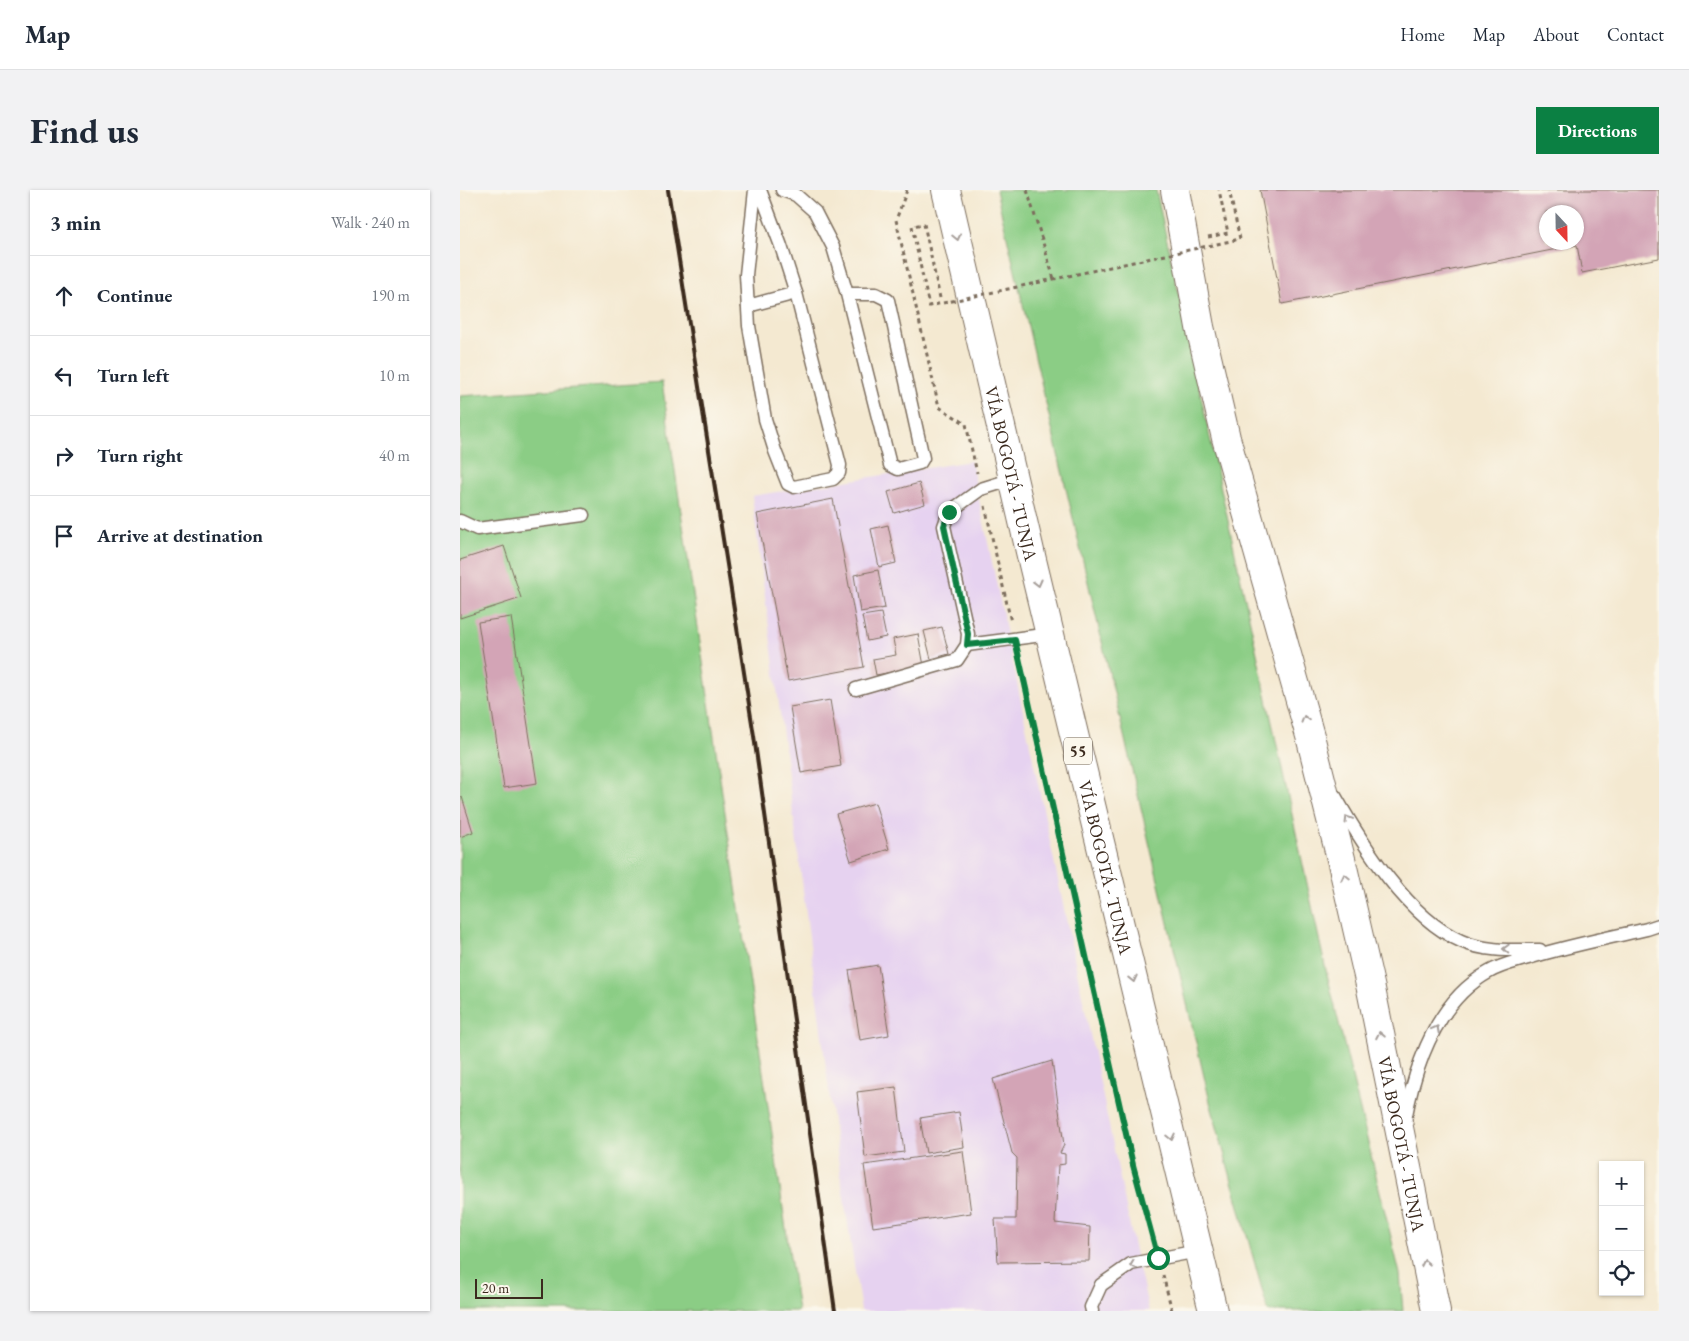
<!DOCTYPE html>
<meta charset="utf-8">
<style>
body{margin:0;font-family:"EB Garamond",serif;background:#f2f2f3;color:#1f2937}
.controls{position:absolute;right:15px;bottom:15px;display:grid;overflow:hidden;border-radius:0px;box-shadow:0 1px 4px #0004}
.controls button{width:45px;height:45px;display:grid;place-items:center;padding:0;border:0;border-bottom:1px solid #e0e1e3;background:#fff;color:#1f2937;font:25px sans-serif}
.compass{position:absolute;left:1079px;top:15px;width:45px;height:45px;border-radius:50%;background:#fff;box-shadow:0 1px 4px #0004;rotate:158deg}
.scale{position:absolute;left:15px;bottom:12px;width:68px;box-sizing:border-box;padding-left:5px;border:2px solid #3b2a1e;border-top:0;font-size:14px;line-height:18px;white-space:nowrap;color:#3b2a1e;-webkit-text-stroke:4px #fbf7ec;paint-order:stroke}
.stop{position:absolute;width:15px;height:15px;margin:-11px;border:4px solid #0b8043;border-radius:50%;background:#fff}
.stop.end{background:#0b8043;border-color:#fff;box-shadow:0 1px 5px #0008}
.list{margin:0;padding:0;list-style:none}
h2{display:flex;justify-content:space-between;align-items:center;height:65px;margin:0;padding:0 20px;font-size:21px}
h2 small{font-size:16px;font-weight:400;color:#747a83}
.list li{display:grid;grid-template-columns:32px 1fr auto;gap:15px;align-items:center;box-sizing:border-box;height:80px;padding:0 20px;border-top:1px solid #e0e1e3}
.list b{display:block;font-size:19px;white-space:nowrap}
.list em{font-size:16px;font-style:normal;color:#747a83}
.icon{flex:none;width:28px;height:28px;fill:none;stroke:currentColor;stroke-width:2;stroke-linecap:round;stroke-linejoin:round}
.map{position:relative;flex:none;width:1199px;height:1121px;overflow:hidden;border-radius:0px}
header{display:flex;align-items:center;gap:30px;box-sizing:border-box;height:70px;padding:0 25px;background:#fff;border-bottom:1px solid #e0e1e3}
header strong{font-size:24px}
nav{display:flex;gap:28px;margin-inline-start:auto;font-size:18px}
.intro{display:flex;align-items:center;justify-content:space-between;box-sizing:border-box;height:120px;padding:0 30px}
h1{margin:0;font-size:35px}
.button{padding:12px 22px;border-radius:0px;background:#0b8043;color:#fff;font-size:18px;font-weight:700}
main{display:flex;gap:30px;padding:0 30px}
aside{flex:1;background:#fff;border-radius:0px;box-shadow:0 1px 4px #0004}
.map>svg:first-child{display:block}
.built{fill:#e6d2f0}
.green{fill:#8bcd85;stroke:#637c52}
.building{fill:#d3a4b6;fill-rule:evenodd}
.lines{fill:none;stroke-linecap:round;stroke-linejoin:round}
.lane-casing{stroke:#7c6d5d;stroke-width:15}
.highway-casing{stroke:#7c6d5d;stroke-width:30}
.path{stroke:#7c6d5d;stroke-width:3;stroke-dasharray:4 4;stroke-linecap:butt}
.lane{stroke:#fff;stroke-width:12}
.highway{stroke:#fff;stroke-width:28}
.rail{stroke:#3b2a1e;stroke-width:4}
.path-bridge{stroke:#7c6d5d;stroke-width:3;stroke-dasharray:4 4;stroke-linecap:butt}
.oneway{stroke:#a79f9a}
.route{stroke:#0b8043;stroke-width:6}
.labels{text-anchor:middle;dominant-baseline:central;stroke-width:5;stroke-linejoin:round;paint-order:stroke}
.shield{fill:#fbf7ec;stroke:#75685c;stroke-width:1}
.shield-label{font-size:16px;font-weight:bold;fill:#3b2a1e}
.street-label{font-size:18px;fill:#3b2a1e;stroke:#fbf7ec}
</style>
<header>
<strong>Map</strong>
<nav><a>Home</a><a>Map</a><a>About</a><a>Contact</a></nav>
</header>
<div class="intro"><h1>Find us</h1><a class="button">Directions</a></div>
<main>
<aside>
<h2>3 min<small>Walk · 240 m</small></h2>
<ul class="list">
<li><svg class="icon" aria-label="ahead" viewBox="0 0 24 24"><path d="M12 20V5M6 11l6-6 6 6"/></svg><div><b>Continue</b></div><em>190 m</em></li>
<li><svg class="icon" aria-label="left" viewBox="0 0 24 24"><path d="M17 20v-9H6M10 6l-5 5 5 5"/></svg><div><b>Turn left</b></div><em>10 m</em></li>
<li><svg class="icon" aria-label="right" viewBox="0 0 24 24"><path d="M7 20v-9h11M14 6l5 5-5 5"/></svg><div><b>Turn right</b></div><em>40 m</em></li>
<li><svg class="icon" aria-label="arrive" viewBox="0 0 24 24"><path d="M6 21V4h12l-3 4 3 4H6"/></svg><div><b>Arrive at destination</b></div></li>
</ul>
</aside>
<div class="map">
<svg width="1199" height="1121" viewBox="0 0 1199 1121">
<rect width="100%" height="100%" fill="#fbf7ec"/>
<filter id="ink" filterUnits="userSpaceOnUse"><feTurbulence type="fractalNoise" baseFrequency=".02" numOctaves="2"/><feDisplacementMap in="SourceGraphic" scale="10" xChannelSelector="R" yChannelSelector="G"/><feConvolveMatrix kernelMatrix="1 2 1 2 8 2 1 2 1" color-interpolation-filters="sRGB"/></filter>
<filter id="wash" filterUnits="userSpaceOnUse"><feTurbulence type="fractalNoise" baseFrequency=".0096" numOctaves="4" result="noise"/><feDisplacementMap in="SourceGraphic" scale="20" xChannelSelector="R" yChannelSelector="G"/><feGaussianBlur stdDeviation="1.12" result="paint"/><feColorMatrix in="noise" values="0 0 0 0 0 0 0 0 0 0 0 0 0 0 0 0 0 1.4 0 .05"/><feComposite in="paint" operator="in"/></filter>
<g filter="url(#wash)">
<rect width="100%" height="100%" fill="#f4e9d1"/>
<!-- built -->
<path class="built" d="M 511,271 L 674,1056 L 689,1121 L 401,1121 L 376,955 L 292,306 Z"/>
<!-- green -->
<g class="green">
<path d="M 536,0 L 696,0 L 865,776 L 940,1084 L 943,1121 L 808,1121 L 750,912 Z"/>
<path d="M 202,192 L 338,1121 L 0,1121 L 0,206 Z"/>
</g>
<g id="blocks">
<!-- building -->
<g class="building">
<path d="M 800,0 L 1199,0 L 1199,68 L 1122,83 L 1117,55 L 822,114 ZM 1086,22 L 1116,22 L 1116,52 L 1086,52 Z"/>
<path d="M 459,293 L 465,314 L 434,323 L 428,302 Z"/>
<path d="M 373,309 L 404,477 L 328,491 L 297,324 Z"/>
<path d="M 428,335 L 436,373 L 419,377 L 411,339 Z"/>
<path d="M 44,356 L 61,408 L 0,428 L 0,370 Z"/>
<path d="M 418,380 L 425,418 L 400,422 L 394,385 Z"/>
<path d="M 421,423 L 426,447 L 407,451 L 402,426 Z"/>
<path d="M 51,427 L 77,593 L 44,598 L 18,432 Z"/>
<path d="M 482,437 L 489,464 L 471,469 L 464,441 Z"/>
<path d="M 458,444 L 464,476 L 416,485 L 413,469 L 436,465 L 433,449 Z"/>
<path d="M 370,510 L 381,576 L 341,583 L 330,517 Z"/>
<path d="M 2,607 L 13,642 L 0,647 L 0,608 Z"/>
<path d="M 415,613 L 429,659 L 391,671 L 376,624 Z"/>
<path d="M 418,775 L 429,845 L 400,850 L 389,780 Z"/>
<path d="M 592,871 L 604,955 L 600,963 L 605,964 L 605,974 L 598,975 L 595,1033 L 630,1037 L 629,1071 L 538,1072 L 535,1029 L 556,1029 L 557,968 L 552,963 L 533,889 Z"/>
<path d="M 436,897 L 444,962 L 405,967 L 397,902 Z"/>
<path d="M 499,922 L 504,957 L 466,963 L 460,928 Z"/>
<path d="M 503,961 L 511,1023 L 413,1037 L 404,975 Z"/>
</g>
</g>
</g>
<g filter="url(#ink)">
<use href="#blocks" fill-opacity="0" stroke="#7c6d5d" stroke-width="1"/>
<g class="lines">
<!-- lane casing -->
<g class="lane-casing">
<g id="lane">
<path d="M 295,0 L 286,85 L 289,136 L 305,229 L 315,261 L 328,294 L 334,297 L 373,289 L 379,283 L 380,275 L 336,103 L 321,56 L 300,0"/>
<path d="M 322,0 L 336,5 L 355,22 L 373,57 L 387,104 L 430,275 L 438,279 L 460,273 L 463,268 L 428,110 L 416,104 L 387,104"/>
<path d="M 288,116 L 336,103"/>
<path d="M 0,331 L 17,339 L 123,325"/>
<path d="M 507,455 L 590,444"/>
<path d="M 396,499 L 497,470 L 507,455 L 508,444 L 484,336 L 489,322 L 521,299 L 553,289"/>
<path d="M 875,606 C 903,655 948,728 1001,751 C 1025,762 1055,760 1080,760"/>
<path d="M 945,930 C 955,875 977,811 1029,782 C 1041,775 1055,772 1068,768 C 1107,756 1147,748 1187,739 L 1199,735"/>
<path d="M 632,1121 L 631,1117 L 641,1095 L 671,1074 L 738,1061"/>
</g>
</g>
<!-- highway casing -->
<g class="highway-casing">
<g id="highway">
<path id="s1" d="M 486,0 L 572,370 L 753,1121"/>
<path id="s2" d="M 715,0 L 740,137 L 766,248 L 850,546 L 882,673 L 911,799 L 976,1121"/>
</g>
</g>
<!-- path -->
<g class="path">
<path d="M 447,0 L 436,30 L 479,217 L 506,234 L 517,283"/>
<path d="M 567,0 L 594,89"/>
<path d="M 748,47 L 768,43 L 759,0"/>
<path d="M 525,316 L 551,432"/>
<path d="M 558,465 L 673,975 L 694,1053"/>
<path d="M 703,1085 L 712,1121"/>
</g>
<!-- lane -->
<use href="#lane" class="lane"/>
<!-- highway -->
<use href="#highway" class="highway"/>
<!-- rail -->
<path class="rail" d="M 208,0 L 294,546 L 375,1121"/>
<!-- path-bridge -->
<path class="path-bridge" d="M 480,108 L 464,34 L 452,36 L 469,116 L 780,49 L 769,0"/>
</g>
<!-- one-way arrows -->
<defs><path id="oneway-chevron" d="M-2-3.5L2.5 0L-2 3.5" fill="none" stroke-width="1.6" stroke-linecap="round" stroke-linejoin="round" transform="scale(1.25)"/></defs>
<g class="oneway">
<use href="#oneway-chevron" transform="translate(497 47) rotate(77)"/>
<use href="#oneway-chevron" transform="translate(578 393) rotate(76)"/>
<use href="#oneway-chevron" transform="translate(845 529) rotate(-106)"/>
<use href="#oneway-chevron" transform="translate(888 629) rotate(-121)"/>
<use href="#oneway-chevron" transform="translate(885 687) rotate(-103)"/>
<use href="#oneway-chevron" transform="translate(1046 759) rotate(-177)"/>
<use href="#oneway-chevron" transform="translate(673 789) rotate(77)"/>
<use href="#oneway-chevron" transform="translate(976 839) rotate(-62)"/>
<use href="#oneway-chevron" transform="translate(920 845) rotate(-101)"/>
<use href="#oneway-chevron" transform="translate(711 947) rotate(77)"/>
<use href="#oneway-chevron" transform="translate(965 1073) rotate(-101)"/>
<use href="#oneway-chevron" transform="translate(673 1075) rotate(159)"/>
</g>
</g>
<g class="lines" filter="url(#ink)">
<!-- route -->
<path class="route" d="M 489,322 L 484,336 L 508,444 L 507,455 L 555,450 L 673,975 L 698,1068"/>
</g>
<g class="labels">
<!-- shield labels -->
<rect class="shield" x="604" y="547.5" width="28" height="27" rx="4"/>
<g class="shield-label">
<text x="618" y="561">55</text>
</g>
<!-- street labels -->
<g class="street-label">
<text stroke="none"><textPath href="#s1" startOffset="291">VÍA BOGOTÁ - TUNJA</textPath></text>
<text stroke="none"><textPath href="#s1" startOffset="696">VÍA BOGOTÁ - TUNJA</textPath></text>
<text stroke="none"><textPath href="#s2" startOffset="981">VÍA BOGOTÁ - TUNJA</textPath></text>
</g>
</g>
</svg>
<div class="controls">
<button>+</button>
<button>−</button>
<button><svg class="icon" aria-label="locate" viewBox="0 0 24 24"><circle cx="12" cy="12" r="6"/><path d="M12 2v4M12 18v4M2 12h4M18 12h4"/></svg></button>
</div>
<svg class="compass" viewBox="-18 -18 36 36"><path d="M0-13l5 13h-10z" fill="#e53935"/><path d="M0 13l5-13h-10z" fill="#747a83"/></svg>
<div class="scale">20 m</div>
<div class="stop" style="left:698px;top:1068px"></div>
<div class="stop end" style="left:489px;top:322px"></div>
</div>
</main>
